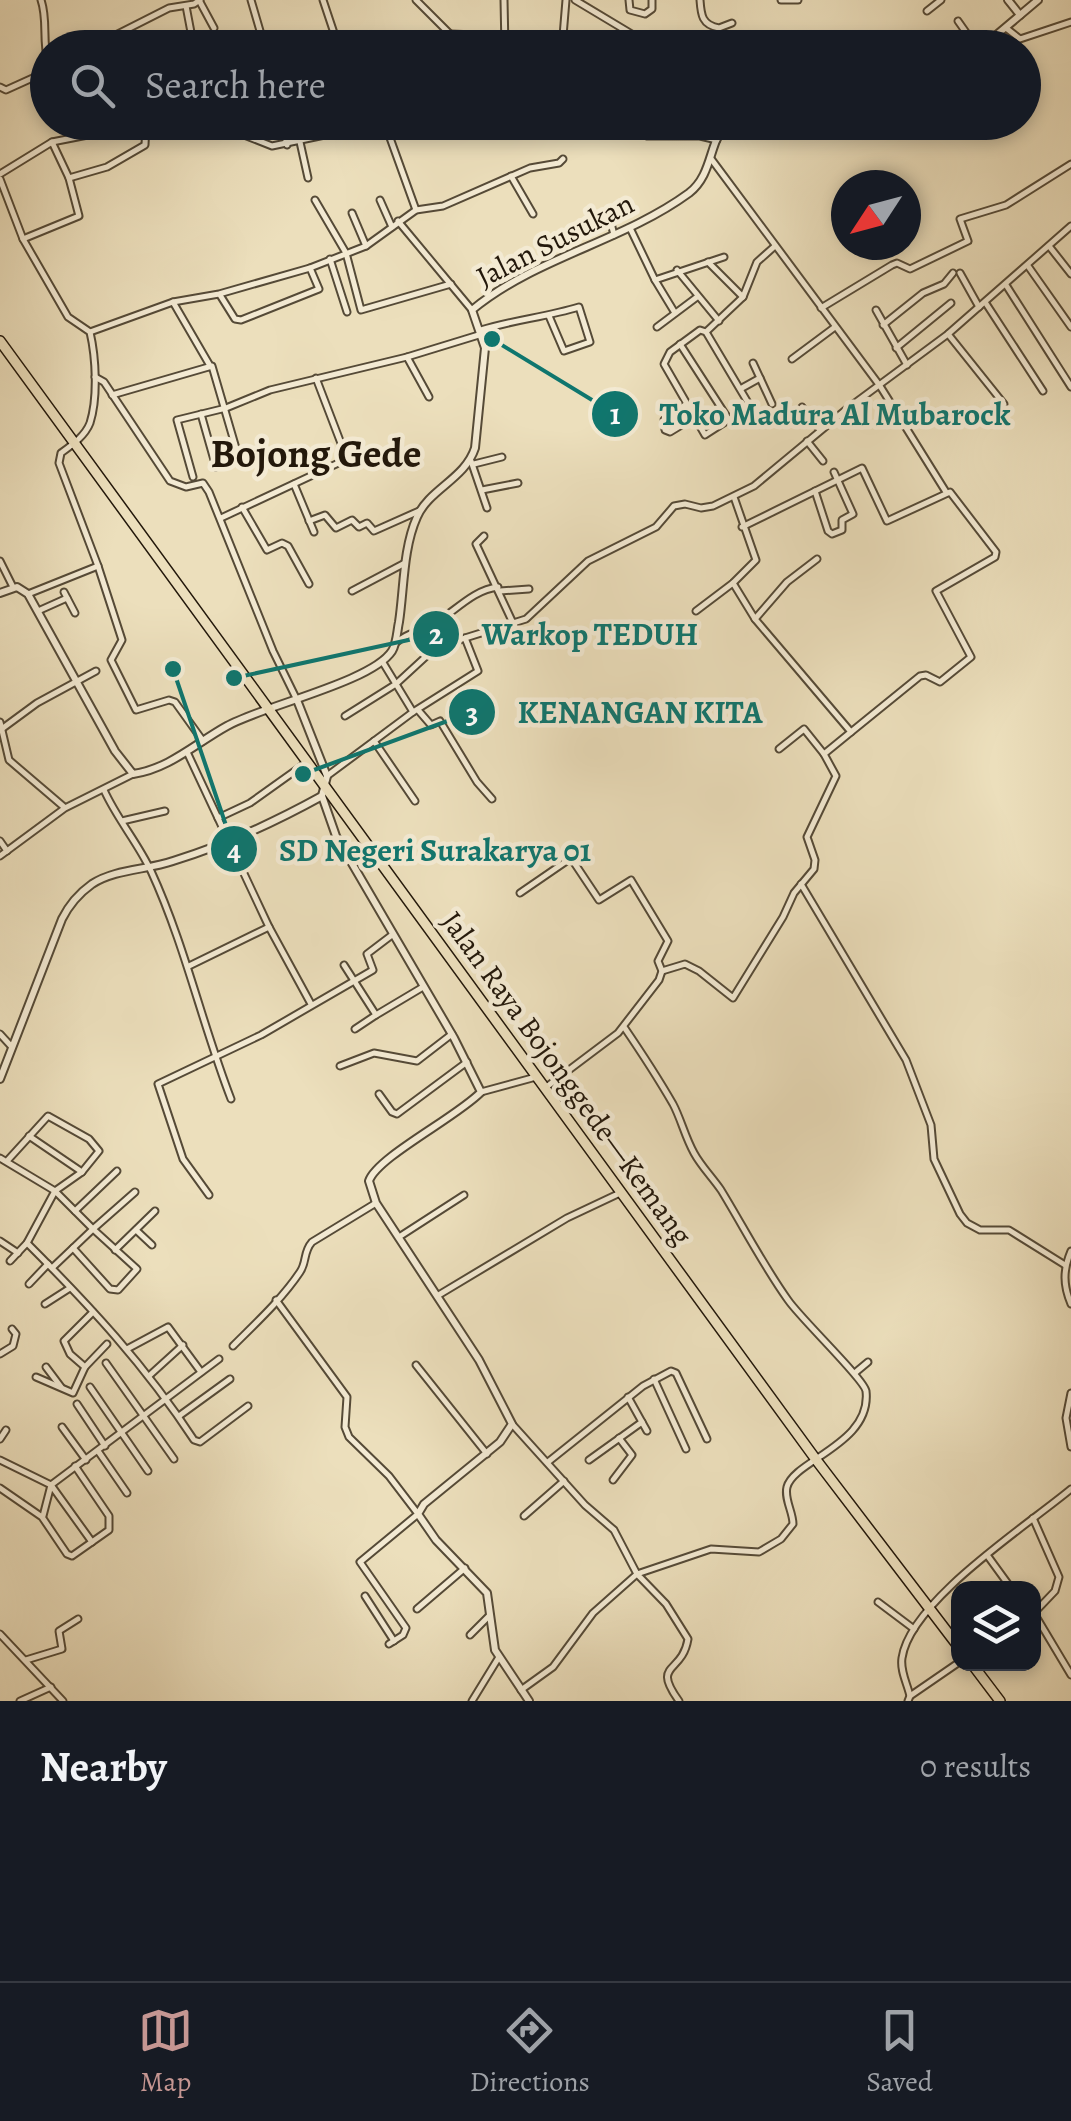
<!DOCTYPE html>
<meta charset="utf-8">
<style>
body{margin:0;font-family:Alegreya,serif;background:#20242c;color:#f1f3f6}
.controls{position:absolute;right:30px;bottom:30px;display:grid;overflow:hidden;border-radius:20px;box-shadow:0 5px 15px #0003}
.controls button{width:90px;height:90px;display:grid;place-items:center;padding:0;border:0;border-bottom:2px solid #363941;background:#171b24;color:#f1f3f6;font:50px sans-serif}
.compass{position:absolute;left:831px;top:170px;width:90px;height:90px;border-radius:50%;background:#171b24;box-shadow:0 5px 15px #0003;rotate:234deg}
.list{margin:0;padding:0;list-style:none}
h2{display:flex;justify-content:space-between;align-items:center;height:130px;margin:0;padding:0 40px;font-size:42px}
h2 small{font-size:32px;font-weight:400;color:#9ea1a6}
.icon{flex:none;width:55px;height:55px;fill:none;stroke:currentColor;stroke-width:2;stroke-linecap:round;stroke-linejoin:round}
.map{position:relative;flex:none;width:1071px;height:1701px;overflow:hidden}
.search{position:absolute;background:#171b24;box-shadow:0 5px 15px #0003;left:30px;right:30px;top:30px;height:110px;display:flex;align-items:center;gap:25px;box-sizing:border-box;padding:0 35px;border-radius:55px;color:#9ea1a6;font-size:38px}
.sheet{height:280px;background:#171b24}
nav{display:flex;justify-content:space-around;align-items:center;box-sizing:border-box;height:140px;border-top:2px solid #363941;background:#171b24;font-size:28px;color:#9ea1a6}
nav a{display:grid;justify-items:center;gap:5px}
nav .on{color:#c59692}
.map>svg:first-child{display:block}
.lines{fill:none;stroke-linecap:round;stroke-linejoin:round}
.minor-casing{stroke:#554a37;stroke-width:9}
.tertiary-casing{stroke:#554a37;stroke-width:10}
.trunk-casing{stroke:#23180b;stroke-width:12}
.minor{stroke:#f3ead3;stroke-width:5}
.tertiary{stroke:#f3ead3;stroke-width:6}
.trunk{stroke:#ecdfbc;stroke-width:9}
.labels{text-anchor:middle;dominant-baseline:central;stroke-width:9;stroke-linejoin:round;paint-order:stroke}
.street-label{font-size:30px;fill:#23180b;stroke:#f3ead3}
.district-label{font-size:40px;font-weight:bold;fill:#23180b;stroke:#f3ead3}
.leader{fill:none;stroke:#0f766e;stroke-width:4}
.callout-dot{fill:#0f766e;stroke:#f3ead3;stroke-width:4}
.mark-label{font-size:30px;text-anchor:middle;font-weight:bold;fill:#fff}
.callout-label{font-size:32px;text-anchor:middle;font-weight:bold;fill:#0f766e;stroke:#f3ead3;stroke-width:9;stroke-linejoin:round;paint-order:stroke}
</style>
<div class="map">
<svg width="1071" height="1701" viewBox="0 0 1071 1701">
<rect width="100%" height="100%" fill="#ecdfbc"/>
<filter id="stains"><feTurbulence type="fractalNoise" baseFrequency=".002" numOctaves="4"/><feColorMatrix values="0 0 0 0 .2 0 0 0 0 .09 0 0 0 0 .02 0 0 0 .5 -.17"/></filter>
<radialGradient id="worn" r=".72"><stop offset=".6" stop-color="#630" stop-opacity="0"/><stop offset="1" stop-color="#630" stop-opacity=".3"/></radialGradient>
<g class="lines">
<!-- minor casing -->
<g class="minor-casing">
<g id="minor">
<path d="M 41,0 C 48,20 42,41 48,61"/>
<path d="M 251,0 L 265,48"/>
<path d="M 323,0 L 339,48"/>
<path d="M 416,0 L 450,34"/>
<path d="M 504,0 L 505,48"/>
<path d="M 575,0 L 635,36 L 691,39 L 700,48"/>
<path d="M 629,0 L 630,10 L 645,14 L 652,9 L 652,0"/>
<path d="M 700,0 C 701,15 702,25 719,28 L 732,23"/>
<path d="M 781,0 L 798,0"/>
<path d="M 200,2 L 214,28"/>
<path d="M 186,6 L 194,48"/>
<path d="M 927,11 L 941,0"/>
<path d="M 958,21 L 977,48"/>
<path d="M 1006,28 L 1020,39 L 1071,22"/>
<path d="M 642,36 L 642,48"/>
<path d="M 90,48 L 169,8 L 194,4 L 200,0"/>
<path d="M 312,48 L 337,43"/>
<path d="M 416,48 L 450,34 L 503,36"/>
<path d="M 562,48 L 566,0"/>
<path d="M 0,87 L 6,90 L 48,71"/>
<path d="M 67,122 L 72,137"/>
<path d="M 211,122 L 272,146 L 387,122"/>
<path d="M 282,122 L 287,145"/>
<path d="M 605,122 L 647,136 L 700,136 L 717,140"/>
<path d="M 385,124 L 416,210"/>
<path d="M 711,138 L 714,122"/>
<path d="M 300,142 L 308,178"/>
<path d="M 712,160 L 880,386 L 946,492"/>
<path d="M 0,174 L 52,142 L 154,122"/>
<path d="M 511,176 L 533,214"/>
<path d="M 69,178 L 107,167 L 145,145 L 146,124"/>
<path d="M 0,179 L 23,239 L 68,317 L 90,332 C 96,358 98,398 90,423 C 85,436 72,445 61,453 L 59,463 L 98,566 L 122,640 L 111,660 L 136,710 L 169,700 L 175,702 L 203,741"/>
<path d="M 315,200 L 346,253 L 361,310 L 451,284"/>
<path d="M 380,200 L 392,227"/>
<path d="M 608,211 L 614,235"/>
<path d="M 352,213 L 366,246"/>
<path d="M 398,221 L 472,310"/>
<path d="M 630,228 L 655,280"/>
<path d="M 23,239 L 79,216 L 69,178 L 52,142"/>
<path d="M 1049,246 L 1071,274"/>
<path d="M 330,259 L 347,312"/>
<path d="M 708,262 L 743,297"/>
<path d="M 1028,266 L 1071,327"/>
<path d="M 677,270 L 719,321"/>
<path d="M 960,273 L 979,307"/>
<path d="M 1006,285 L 1071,387"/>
<path d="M 220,295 L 235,319 L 241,320 L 319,289 L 310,268"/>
<path d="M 173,302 L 209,364"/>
<path d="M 985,302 L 1043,391"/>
<path d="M 821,308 L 892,265 L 897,263 L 910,269 L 968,241 L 960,219 L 1006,205 L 1071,164"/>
<path d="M 876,310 L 907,365"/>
<path d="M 675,313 L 655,280 L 724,257"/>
<path d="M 883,325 L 923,293 L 944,284 L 953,273"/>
<path d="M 657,327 L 697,297"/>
<path d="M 481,330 C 513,320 546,317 579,307 L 590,342 L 564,351 L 549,316"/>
<path d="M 700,330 L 706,332 L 750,406 L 705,435 L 664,364 L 670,352 Z"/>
<path d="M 707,331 L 743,297 L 757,262 L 775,246"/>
<path d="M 90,332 L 173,302 L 219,294 L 310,268 L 366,246 L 416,210 L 443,206 L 530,168 L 559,163 L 563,159"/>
<path d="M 948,334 L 1004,404"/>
<path d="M 680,344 L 729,420"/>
<path d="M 896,348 L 951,303"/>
<path d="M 407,357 L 429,397"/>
<path d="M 792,359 L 835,327"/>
<path d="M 95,377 L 104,382 L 170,481 L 186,487 L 203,483 L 209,492 L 273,651 L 297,700"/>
<path d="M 760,378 L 772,404"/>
<path d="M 742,388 L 760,378 L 753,363"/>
<path d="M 112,395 L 212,366 L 240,462"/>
<path d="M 685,405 L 664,420 L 665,430 L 670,432 L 693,418"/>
<path d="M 802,407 L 820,430"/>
<path d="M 201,414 L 216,467"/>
<path d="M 807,441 L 823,461"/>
<path d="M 471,461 L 487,508"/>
<path d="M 474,464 L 502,457"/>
<path d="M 193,477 L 177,420 L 226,408 L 270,390 L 407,357 L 482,334"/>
<path d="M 294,484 L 314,532"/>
<path d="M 482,490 L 518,483"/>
<path d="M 815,491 L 828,531 L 832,534 L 842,530 L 842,520 L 853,514 L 834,472"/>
<path d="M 242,507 L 267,550 L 282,543 L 288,546 L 309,584"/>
<path d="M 221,518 L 347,459 L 316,378"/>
<path d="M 309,521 L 325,515 L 336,528 L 352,520 L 359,527 L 367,523 L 374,531 L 419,511"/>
<path d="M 742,527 L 862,468 L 887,521 L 950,492 L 996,552 L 995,557 L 936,591 L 971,657 L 940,682 L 926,675 L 920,676 L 851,732"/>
<path d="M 484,536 L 476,544 L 513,623"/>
<path d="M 0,561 L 13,587"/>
<path d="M 733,583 L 755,619 L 787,582 L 817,559"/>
<path d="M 352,591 L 405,563"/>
<path d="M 500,591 L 529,589"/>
<path d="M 64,592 L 75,613"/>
<path d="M 28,594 L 98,566"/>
<path d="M 38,611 L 67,598"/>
<path d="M 696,611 L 733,583 L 756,560 L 734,497"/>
<path d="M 397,642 C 407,633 415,633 426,628 C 451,617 470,590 498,587"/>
<path d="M 382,661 L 413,712"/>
<path d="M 418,710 L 431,725 L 440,721 L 477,782 L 492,799"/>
<path d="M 345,716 L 396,684 L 433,650 L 465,638"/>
<path d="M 0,722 L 9,760 L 64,807"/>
<path d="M 3,728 L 37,703 L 96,671"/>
<path d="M 374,741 L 415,801"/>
<path d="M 779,749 L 804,729 L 824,754"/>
<path d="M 187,752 L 269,927"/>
<path d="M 327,776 L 413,712 L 478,671 L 465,638 L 526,619 L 588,561 L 656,527 L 674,506 L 685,504 L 701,508 L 713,506 L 754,486 L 848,408 L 948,334 L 1071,226"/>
<path d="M 104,790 C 117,819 138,843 151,871 C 185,945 202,1024 231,1099"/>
<path d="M 218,818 L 250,803 L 306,763"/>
<path d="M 122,821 L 165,811"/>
<path d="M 0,841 L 7,851"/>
<path d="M 0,856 L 65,808 L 133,774"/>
<path d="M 801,884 L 906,1060 L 931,1125 L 934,1159 L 960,1214 L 967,1223 L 980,1230 L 1009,1230 L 1065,1265"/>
<path d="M 520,893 L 571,858 L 599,900 L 631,880 L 668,941 L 658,961 L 662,971 L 659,980 L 618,1033 L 545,1088"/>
<path d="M 344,965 L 376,1015 L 423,987"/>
<path d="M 189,966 L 269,927 L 311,1004"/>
<path d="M 662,971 L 685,964 L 699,971 L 733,998 L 783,917 L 794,893 L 814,869 L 815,860 L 807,837 L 836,776 L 824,754 L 851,732 L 755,619"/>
<path d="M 624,1027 C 641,1052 658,1078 673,1104 C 681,1119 685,1137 694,1153 C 701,1166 712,1177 721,1190 C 743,1226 763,1265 788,1300 C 801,1319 864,1379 866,1391 C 872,1444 794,1460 787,1487 C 784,1499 793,1512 793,1524 L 781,1539 L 759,1552 L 711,1549 L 637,1574 L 666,1604 L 688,1639 C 682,1675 651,1662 679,1701"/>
<path d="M 355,1029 L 376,1015"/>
<path d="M 0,1034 L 11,1046"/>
<path d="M 340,1066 L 374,1053 L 417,1061 L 452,1034"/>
<path d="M 481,1092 L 536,1077"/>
<path d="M 379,1094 L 392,1112 L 397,1114 L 467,1062"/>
<path d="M 29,1136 L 82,1172"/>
<path d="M 0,1158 L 55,1191 L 82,1172 L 99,1151 L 89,1139 L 48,1116 L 7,1161"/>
<path d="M 209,1195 L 183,1159 L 158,1084 L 261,1035 L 373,970 L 367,954 L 392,935"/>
<path d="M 75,1211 L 117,1171"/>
<path d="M 136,1230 L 152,1245"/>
<path d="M 399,1237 L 464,1195"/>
<path d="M 0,1241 L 18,1253"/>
<path d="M 27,1243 C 90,1306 145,1365 194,1440 L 200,1442 L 248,1406"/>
<path d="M 73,1248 L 110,1289 L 118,1290 L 137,1269 L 93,1229 L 135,1192"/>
<path d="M 115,1250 L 155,1211"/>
<path d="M 1071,1251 C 1063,1270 1063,1285 1071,1304"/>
<path d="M 10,1261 L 27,1243 L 55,1191 L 93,1229 L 52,1268"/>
<path d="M 29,1284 L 48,1264"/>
<path d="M 437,1296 L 567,1218 L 620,1193"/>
<path d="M 276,1300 L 347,1397 L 345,1427 L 349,1437 L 389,1476 L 418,1514 L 360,1562 L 406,1628 L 403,1635 L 389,1644"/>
<path d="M 45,1304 L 70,1288"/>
<path d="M 93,1312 L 64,1341 L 70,1354 L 85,1367 L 107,1344"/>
<path d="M 233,1346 C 256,1323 282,1299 300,1272 C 307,1262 303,1252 312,1242 L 376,1203"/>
<path d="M 127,1349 L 168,1327 L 201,1372"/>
<path d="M 0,1354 L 13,1346 L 16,1334 L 12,1329"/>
<path d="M 106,1363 L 174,1459"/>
<path d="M 416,1365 L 487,1454"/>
<path d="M 46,1367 L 61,1387"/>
<path d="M 856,1372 L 868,1362"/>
<path d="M 150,1375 L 183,1345"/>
<path d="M 36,1377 L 73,1393 L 85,1367"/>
<path d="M 654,1379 L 686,1449"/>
<path d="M 90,1387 L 148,1471"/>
<path d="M 1071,1393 L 1066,1418 L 1071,1447"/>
<path d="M 628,1397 L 647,1431"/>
<path d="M 77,1404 L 105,1446"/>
<path d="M 179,1416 L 230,1379"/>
<path d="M 512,1424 L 585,1505 L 614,1530 L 637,1574 L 593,1613 L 553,1667 L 521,1690"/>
<path d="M 62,1427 L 86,1460"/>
<path d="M 0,1439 L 6,1430"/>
<path d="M 98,1451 L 127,1493"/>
<path d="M 0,1460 L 51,1485 L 219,1359"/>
<path d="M 589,1460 L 642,1422"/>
<path d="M 548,1462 L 643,1386 L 671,1371 L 676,1373 L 707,1439"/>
<path d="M 613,1480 L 632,1455 L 619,1438"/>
<path d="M 51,1485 L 92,1542"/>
<path d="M 0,1488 L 42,1517 L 67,1554 L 72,1556 L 109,1530 L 109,1516 L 75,1466"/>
<path d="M 43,1516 L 51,1485"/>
<path d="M 524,1516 L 564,1481"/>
<path d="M 1033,1518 L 1059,1577 L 1055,1591 L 1034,1613 L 1071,1675"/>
<path d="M 987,1555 L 1011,1588"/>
<path d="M 365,1596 L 394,1641"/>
<path d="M 878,1602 L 914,1629"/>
<path d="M 417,1609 L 465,1568"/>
<path d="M 0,1634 L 63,1701"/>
<path d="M 470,1635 L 489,1616"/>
<path d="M 26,1660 L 62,1649 L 59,1631 L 78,1619"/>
<path d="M 910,1696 L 958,1663"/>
<path d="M 20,1701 L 51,1687"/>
<path d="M 472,1701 L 499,1657"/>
<path d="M 908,1701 L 910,1696 C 907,1683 900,1671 902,1658 C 910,1601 1028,1525 1071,1489"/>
</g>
</g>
<!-- tertiary casing -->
<g class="tertiary-casing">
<g id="tertiary">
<path d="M 1008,0 L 1020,15"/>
<path d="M 981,48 L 1038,0"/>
<path d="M 0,593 L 17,587 L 28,594 L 115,751 L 133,774 C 169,769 196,743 227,726 C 262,706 372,682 392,651 C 397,643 397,631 399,622 C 404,589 403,548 417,517 C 429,489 465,479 475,448 L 485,348 L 472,310 C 536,257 622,242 689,193 C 715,173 708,136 730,122"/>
<path d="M 297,700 L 327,776 L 322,796 L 336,836 L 454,1038 L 481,1092 C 457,1117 377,1157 369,1181 L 376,1203 L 479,1360 L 512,1424 L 500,1442 L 424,1504 L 418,1514 L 436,1540 L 487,1593 L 495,1650 L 529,1701"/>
<path d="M 0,1079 L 62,919 C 69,905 78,894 92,884 C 115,869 147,870 173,861 C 225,845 275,822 322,796"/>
</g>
</g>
<!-- trunk casing -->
<g class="trunk-casing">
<g id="trunk">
<path d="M 0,341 L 817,1461 L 958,1646"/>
<path d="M 972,1664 L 1000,1701"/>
</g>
</g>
<!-- minor -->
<use href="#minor" class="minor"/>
<!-- tertiary -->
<use href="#tertiary" class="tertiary"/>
<!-- trunk -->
<use href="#trunk" class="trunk"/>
</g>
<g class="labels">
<!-- street labels -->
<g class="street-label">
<text transform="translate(555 240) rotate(-27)">Jalan Susukan</text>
<text transform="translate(567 1078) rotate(54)">Jalan Raya Bojonggede—Kemang</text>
</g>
<!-- district labels -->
<g class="district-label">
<text x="316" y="453">Bojong Gede</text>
</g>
</g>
<!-- callouts -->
<path class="leader" d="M492 339L615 414M234 678L436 634M303 774L472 712M173 669L234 849"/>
<g class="callout-dot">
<circle cx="492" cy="339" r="10"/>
<circle cx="234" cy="678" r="10"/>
<circle cx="303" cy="774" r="10"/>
<circle cx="173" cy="669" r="10"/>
<circle cx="615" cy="414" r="25"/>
<circle cx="436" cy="634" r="25"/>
<circle cx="472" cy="712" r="25"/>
<circle cx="234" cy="849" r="25"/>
</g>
<g class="mark-label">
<text x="615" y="424">1</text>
<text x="436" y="644">2</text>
<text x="472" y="723">3</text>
<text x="234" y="860">4</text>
</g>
<g class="callout-label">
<text x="835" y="425">Toko Madura Al Mubarock</text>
<text x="590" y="645">Warkop TEDUH</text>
<text x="640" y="723">KENANGAN KITA</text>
<text x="435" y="861">SD Negeri Surakarya 01</text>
</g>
<rect width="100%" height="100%" filter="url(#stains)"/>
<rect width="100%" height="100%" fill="url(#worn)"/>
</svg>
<div class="controls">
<button><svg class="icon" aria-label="layers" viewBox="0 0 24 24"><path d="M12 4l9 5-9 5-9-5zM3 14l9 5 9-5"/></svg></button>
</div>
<svg class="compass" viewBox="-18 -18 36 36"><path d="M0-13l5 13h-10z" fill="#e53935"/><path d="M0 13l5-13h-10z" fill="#9ea1a6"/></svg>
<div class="search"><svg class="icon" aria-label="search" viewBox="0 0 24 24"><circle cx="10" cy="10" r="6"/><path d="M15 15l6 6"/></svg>Search here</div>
</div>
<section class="sheet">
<h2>Nearby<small>0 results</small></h2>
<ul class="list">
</ul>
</section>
<nav>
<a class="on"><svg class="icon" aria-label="map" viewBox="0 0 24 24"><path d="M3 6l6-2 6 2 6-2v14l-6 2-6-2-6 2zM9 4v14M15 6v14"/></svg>Map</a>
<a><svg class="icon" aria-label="directions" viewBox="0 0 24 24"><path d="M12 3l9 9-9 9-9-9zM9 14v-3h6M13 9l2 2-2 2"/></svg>Directions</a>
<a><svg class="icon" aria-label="saved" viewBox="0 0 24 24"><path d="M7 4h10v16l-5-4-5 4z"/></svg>Saved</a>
</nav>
